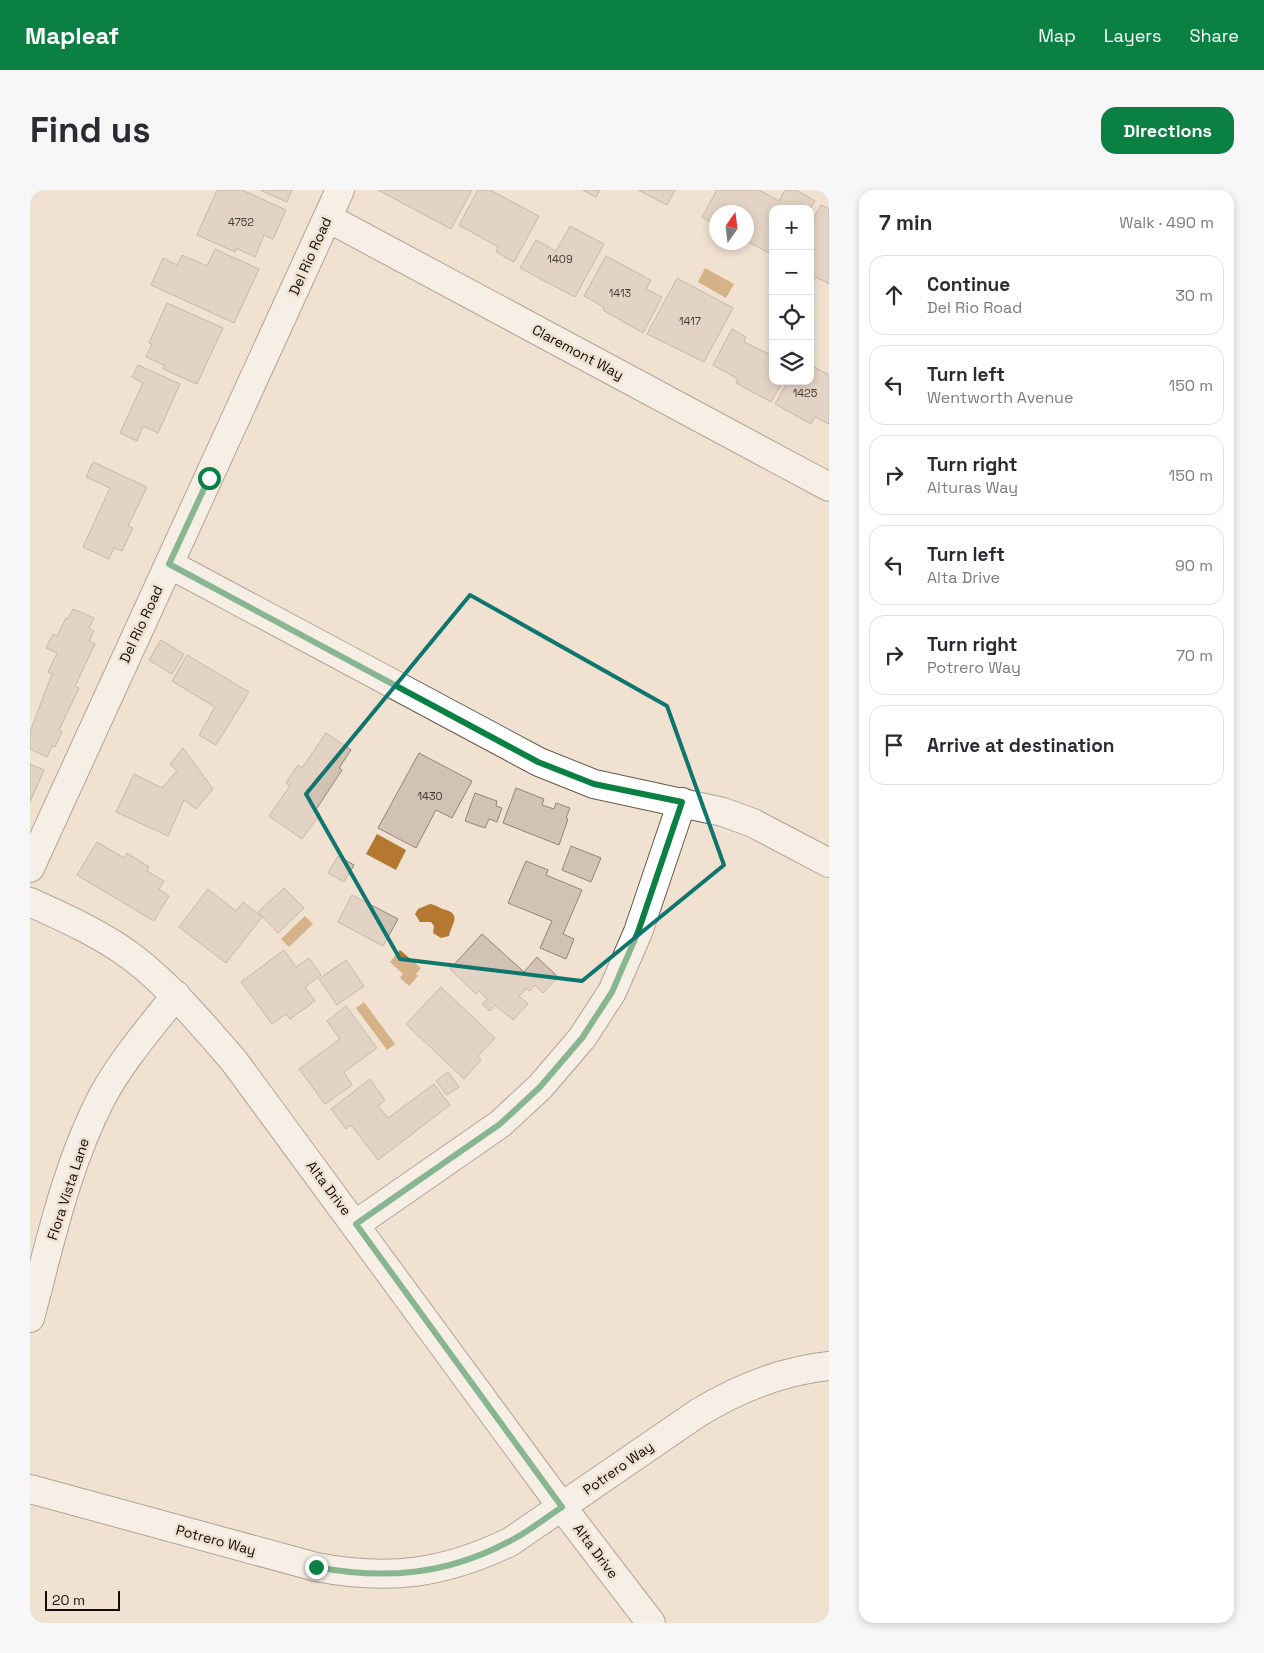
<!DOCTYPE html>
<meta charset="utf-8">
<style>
body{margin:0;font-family:"Space Grotesk",sans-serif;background:#f7f7f7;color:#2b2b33}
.controls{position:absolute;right:15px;top:15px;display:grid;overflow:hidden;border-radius:10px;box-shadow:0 2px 8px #0003}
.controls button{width:45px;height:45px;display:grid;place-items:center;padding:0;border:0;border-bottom:1px solid #e1e1e2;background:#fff;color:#2b2b33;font:25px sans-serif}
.compass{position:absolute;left:679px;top:15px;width:45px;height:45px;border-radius:50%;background:#fff;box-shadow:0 2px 8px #0003;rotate:14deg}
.scale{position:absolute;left:15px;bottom:12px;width:75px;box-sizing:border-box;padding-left:5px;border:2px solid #120d08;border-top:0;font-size:14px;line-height:18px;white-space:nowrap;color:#120d08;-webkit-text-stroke:4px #f0e1d1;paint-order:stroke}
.stop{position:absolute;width:15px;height:15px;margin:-11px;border:4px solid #0b8043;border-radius:50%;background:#fff}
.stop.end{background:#0b8043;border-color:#fff;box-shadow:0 1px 5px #0008}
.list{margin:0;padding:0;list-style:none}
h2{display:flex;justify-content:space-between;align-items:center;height:65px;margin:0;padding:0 20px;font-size:21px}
h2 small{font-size:16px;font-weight:400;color:#7c7c81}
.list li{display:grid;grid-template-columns:32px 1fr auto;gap:15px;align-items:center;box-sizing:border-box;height:80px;margin:0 10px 10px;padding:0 10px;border:1px solid #e1e1e2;border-radius:15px}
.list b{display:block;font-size:19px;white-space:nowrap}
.list p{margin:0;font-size:16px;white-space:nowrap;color:#7c7c81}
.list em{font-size:16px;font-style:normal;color:#7c7c81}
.icon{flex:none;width:28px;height:28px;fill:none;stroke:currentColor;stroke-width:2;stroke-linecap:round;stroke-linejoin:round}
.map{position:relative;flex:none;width:799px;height:1433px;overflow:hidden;border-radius:15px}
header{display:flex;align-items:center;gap:30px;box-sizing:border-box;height:70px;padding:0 25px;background:#0b8043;color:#fff}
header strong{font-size:24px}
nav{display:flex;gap:28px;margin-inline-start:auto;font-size:18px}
.intro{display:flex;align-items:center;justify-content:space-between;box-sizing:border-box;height:120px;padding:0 30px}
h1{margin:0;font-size:35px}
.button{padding:12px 22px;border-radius:15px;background:#0b8043;color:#fff;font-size:18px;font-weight:700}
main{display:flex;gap:30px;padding:0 30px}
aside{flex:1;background:#fff;border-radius:15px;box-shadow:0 2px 8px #0003}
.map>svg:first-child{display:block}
.water{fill:#b47830}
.building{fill:#d2c2b3;stroke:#938576}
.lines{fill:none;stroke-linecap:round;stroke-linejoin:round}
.minor-casing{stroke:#66594b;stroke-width:30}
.minor{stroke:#fff;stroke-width:28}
.route{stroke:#0b8043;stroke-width:6}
.marked{fill:none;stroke:#0f766e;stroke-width:4;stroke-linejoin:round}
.labels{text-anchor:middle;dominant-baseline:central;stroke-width:5;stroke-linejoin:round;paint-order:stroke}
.number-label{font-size:11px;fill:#423a33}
.street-label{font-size:14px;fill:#120d08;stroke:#f0e1d1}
</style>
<header>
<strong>Mapleaf</strong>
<nav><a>Map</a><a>Layers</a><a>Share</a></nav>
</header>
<div class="intro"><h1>Find us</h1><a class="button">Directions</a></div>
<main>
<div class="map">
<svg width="799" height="1433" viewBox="0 0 799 1433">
<rect width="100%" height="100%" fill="#f0e1d1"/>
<!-- water -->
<g class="water">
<path d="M 675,78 L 704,94 L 696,108 L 668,92 Z"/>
<path d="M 347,644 L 376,660 L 366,680 L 336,664 Z"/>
<path d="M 400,714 C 407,715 410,719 416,720 C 432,725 421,735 419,746 L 411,748 L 403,743 L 404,736 L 401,732 L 390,732 L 385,724 L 388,719 Z"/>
<path d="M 275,726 L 283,734 L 259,757 L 251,749 Z"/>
<path d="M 370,760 L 391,778 L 386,784 L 388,786 L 379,796 L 370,788 L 373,784 L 360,772 Z"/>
<path d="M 334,812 L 365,854 L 357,860 L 326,818 Z"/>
</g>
<!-- building -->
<g class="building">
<path d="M 187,0 L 212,0 L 256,20 L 243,49 L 234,45 L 225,67 L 206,58 L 205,62 L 167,45 Z"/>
<path d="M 230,0 L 262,0 L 257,12 Z"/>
<path d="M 348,0 L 442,0 L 421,39 Z"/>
<path d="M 448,0 L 460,0 L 509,26 L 484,72 L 466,62 L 468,57 L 429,35 Z"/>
<path d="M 553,0 L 570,0 L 566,7 Z"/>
<path d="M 608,0 L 645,0 L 637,15 Z"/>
<path d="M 687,0 L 729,0 L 749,11 L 755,0 L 766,0 L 785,11 L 780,19 L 743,19 L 743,65 L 716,51 L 716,22 L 686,22 L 686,35 L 672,27 Z"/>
<path d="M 791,15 L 799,19 L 799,94 L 786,87 L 783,91 L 780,90 L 780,35 Z"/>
<path d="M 540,36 L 574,54 L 545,107 L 490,78 L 506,50 L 526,61 Z"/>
<path d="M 185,59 L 229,79 L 204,133 L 121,95 L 133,68 L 147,75 L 152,65 L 177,76 Z"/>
<path d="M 576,66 L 621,90 L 616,99 L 632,107 L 613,143 L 573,120 L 574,117 L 554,106 Z"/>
<path d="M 647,88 L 703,118 L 674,172 L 617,144 Z"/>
<path d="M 137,113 L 193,138 L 167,194 L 133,179 L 134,175 L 116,167 L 122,154 L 119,153 Z"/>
<path d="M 702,139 L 716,147 L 714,152 L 743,166 L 743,191 L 753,191 L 741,212 L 706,193 L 708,189 L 683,175 Z"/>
<path d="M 108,175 L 150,194 L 128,243 L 113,236 L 107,251 L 90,243 L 113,193 L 102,187 Z"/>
<path d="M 780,175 L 799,185 L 799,234 L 785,227 L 781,234 L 745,214 L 758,191 L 780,191 Z"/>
<path d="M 63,272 L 117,297 L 98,336 L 103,338 L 92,361 L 84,358 L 79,369 L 53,357 L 80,298 L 56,287 Z"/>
<path d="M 43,419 L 64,428 L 59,438 L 64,441 L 59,451 L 65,454 L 45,496 L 49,498 L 29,540 L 32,542 L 25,557 L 22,556 L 17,567 L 0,559 L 0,542 L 22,484 L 18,482 L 27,463 L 16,458 L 23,444 L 27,446 L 36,428 L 38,429 Z"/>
<path d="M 131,450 L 154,464 L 142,484 L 119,470 Z"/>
<path d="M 157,465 L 219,502 L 186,555 L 169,545 L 185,517 L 142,491 Z"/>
<path d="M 296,543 L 321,560 L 309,578 L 312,580 L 285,621 L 290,624 L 272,649 L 239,626 L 260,596 L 256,593 L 268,575 L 272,578 Z"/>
<path d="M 153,558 L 183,599 L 166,619 L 154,610 L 138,646 L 86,622 L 104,584 L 132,598 L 147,581 L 140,574 Z"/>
<path d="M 389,563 L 442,591 L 422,628 L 406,620 L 386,658 L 348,638 Z"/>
<path d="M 0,574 L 14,580 L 0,612 Z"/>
<path d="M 486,598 L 514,609 L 512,615 L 524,619 L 526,613 L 540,618 L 536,628 L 538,629 L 529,655 L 473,633 Z"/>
<path d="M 445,603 L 467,611 L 466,616 L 472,618 L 467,632 L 459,629 L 455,638 L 435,631 Z"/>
<path d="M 67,652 L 94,668 L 97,663 L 119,677 L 117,681 L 134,691 L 129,699 L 139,706 L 124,731 L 47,685 Z"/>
<path d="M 541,656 L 571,668 L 561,692 L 532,680 Z"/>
<path d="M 308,666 L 324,675 L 314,692 L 298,683 Z"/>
<path d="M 496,671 L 518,680 L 516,685 L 552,700 L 533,744 L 544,749 L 536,769 L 510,758 L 522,731 L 478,713 Z"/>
<path d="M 254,698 L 274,718 L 248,743 L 228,722 Z"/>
<path d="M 178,699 L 206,721 L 213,712 L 232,727 L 196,773 L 149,737 Z"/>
<path d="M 322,705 L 368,729 L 353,756 L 308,732 Z"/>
<path d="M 452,744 L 494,782 L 507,767 L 528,787 L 513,803 L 505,795 L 499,801 L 496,798 L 489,806 L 498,814 L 483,830 L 465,815 L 460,821 L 452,814 L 457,809 L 449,801 L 446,804 L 420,779 Z"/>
<path d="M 254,760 L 266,777 L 279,768 L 291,785 L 275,797 L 285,811 L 260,829 L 256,824 L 242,834 L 211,792 Z"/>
<path d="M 316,770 L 334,796 L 307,815 L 289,789 Z"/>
<path d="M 411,797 L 465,848 L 448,866 L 451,870 L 434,889 L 376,834 Z"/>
<path d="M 316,816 L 347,858 L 314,882 L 322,895 L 295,914 L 269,879 L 310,849 L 297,831 Z"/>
<path d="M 418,882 L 429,897 L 417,905 L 406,891 Z"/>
<path d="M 340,889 L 355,910 L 348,916 L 358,928 L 404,894 L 420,915 L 348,970 L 321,935 L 316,939 L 301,919 Z"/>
</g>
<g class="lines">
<!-- minor casing -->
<g class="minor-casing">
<g id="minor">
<path d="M 298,28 L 799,297"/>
<path d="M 139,374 L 509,572 L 564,594 L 693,622 L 723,633 L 799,673"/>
<path d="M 0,678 L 310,0"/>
<path d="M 0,712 C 35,728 71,744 102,767 C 141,797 172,834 204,871 L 532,1317 L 621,1433"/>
<path d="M 326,1034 L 470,934 L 510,897 L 552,848 L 582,802 L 608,742 L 652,612"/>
<path d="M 0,1128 C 20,1053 36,976 72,907 C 92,870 120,838 146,805"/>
<path d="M 0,1299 L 286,1377 C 359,1391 413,1384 480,1352 L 668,1223 C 709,1198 751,1181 799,1176"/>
</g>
</g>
<!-- minor -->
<use href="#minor" class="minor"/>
</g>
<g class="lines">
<!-- route -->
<path class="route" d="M 179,288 L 139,374 L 508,572 L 564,594 L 652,612 L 608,742 L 582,802 L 552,848 L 510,897 L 470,934 L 326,1034 L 532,1317 C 514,1329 497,1343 478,1352 C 416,1385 354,1390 286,1377"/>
</g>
<!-- marked area -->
<path d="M0 0H799V1433H0ZM 440,405 L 637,516 L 694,675 L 552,791 L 370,769 L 276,604 Z" fill="#f0e1d1" fill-opacity=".55" fill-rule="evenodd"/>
<path class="marked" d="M 440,405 L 637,516 L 694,675 L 552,791 L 370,769 L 276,604 Z"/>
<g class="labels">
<!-- number labels -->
<g class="number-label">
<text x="211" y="32">4752</text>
<text x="530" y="69">1409</text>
<text x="590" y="103">1413</text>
<text x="660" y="131">1417</text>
<text x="775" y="203">1425</text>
<text x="400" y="606">1430</text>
</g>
<!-- street labels -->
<g class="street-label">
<text transform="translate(280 66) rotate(-66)">Del Rio Road</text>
<text transform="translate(548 162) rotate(28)">Claremont Way</text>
<text transform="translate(111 434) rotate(-65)">Del Rio Road</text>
<text transform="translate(299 998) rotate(53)">Alta Drive</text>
<text transform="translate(38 999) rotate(-72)">Flora Vista Lane</text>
<text transform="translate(588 1278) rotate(-35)">Potrero Way</text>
<text transform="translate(186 1350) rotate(15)">Potrero Way</text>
<text transform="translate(566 1361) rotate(53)">Alta Drive</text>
</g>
</g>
</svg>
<div class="controls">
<button>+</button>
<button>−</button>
<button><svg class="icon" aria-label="locate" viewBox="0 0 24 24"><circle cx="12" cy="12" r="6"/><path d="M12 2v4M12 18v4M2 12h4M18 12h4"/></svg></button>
<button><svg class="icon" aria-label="layers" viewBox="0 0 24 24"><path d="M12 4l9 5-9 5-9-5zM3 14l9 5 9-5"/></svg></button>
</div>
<svg class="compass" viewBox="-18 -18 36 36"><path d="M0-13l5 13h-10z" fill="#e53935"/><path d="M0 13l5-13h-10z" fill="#7c7c81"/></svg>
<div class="scale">20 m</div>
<div class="stop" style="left:179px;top:288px"></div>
<div class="stop end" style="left:286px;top:1377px"></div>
</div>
<aside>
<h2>7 min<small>Walk · 490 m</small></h2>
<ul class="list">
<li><svg class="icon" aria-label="ahead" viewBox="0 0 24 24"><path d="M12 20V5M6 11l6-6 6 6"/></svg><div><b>Continue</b><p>Del Rio Road</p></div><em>30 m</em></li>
<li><svg class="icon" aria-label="left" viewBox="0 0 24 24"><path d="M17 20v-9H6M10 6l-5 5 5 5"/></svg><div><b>Turn left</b><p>Wentworth Avenue</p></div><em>150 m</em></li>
<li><svg class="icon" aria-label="right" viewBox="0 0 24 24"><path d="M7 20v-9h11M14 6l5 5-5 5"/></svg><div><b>Turn right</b><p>Alturas Way</p></div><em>150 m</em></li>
<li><svg class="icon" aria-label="left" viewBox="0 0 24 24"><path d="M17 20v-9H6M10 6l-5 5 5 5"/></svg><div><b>Turn left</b><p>Alta Drive</p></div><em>90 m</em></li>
<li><svg class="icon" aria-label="right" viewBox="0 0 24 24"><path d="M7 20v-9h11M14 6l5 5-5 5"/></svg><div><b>Turn right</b><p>Potrero Way</p></div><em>70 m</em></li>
<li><svg class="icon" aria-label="arrive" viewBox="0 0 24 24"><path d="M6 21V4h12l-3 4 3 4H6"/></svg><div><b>Arrive at destination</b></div></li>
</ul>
</aside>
</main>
